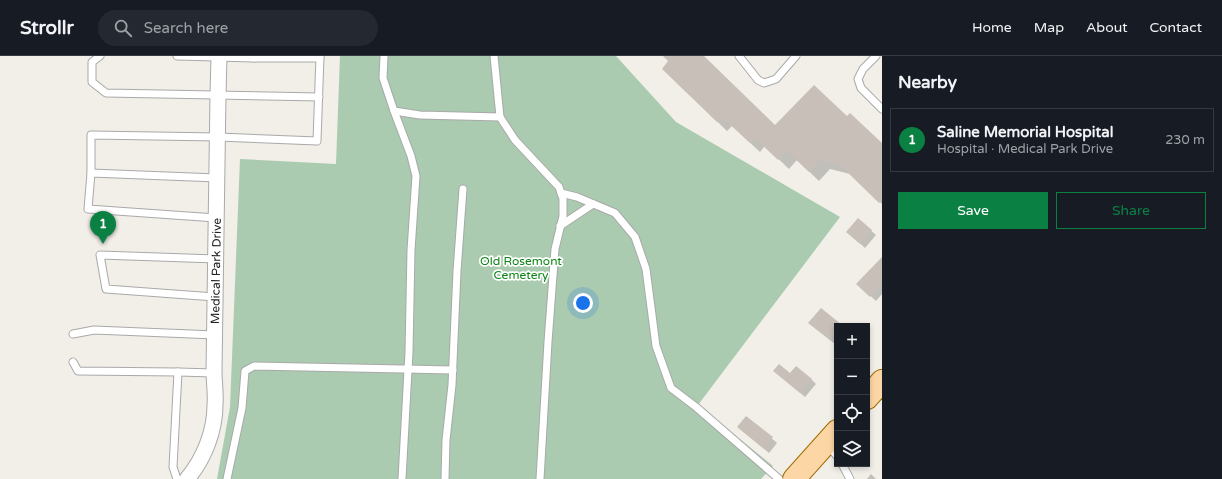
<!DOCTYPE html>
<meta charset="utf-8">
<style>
body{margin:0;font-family:"Varela Round",sans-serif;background:#242831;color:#f1f3f6}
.controls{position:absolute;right:12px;bottom:12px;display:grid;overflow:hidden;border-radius:0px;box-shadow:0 2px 6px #0003}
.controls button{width:36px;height:36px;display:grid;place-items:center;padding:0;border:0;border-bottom:1px solid #363941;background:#171b24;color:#f1f3f6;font:20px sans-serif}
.you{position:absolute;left:583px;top:247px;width:14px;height:14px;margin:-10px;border:3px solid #fff;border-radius:50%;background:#1a73e8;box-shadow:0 0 0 6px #1a73e833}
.badge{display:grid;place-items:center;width:26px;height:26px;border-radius:50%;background:#0b8043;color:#fff;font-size:13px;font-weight:700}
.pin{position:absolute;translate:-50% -33px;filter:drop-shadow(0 1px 2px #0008)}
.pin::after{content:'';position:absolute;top:21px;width:14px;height:12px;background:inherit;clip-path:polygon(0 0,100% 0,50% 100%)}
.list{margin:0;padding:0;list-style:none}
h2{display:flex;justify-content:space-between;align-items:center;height:52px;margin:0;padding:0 16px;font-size:17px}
h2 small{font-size:13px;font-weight:400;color:#9ea1a6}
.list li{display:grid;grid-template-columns:26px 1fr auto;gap:12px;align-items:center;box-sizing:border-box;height:64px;margin:0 8px 8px;padding:0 8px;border:1px solid #363941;border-radius:0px}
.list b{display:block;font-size:15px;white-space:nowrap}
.list p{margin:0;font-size:13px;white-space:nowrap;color:#9ea1a6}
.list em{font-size:13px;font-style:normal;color:#9ea1a6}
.actions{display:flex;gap:8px;padding:12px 16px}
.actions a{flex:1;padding:9px 0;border:1px solid #0b8043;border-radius:0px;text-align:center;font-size:14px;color:#0b8043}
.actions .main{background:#0b8043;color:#fff}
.icon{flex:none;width:22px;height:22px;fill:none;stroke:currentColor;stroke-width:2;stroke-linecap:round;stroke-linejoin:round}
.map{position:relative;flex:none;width:882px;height:423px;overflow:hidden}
header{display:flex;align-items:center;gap:24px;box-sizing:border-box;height:56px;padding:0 20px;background:#171b24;border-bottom:1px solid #363941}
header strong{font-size:19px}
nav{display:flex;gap:22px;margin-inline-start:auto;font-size:14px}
.search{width:280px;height:36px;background:#242831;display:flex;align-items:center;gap:10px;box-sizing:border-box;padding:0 14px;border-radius:22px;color:#9ea1a6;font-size:15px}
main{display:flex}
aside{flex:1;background:#171b24}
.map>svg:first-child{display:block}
.cemetery{fill:#aacbaf}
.shadow{fill:#0003}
.building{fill:#c7bfb8}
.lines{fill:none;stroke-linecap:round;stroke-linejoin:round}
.lane-casing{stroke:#a9a9a9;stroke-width:9}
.street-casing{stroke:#a9a9a9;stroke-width:17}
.primary-casing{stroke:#a06b00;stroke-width:24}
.lane{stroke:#fff;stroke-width:7}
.street{stroke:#fff;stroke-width:15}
.primary{stroke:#fcd6a4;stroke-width:22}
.labels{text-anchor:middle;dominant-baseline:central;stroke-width:3.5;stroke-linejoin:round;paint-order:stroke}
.park-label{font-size:12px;fill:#0c8416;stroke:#fff}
.street-label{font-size:12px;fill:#222;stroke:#fff}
</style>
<header>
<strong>Strollr</strong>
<div class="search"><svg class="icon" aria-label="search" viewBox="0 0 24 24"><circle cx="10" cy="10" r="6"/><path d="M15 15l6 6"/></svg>Search here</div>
<nav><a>Home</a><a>Map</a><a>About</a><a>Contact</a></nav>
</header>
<main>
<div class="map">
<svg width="882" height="423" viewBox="0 0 882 423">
<rect width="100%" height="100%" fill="#f2efe9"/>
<!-- cemetery -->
<path class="cemetery" d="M 340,0 L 616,0 L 676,66 L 840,161 L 698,349 L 773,410 L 761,423 L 217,423 L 230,351 L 240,103 L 336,108 Z"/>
<!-- shadow -->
<g class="shadow">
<path d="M 664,0 L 702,0 L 775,70 L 847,62 L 882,88 L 882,148 L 850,118 L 830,113 L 819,125 L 797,104 L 789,113 L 765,90 L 760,96 L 732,70 L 727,75 L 672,22 L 670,6 Z"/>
<path d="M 858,163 L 876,179 L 865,192 L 852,180 Z"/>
<path d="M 882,203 L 882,238 L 876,245 L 858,228 Z"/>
<path d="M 821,253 L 842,270 L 837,270 L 837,286 L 835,288 L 815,272 Z"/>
<path d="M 811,323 L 816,328 L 805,341 L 791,329 Z"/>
<path d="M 747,361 L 777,387 L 769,397 L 744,376 Z"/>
<path d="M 871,418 L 876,423 L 867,423 Z"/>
</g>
<!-- building -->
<g class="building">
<path d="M 663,0 L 704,0 L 775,69 L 814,29 L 847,60 L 850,57 L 882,87 L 882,144 L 879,147 L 840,109 L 820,104 L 809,116 L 787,95 L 778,104 L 755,82 L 750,87 L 722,61 L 717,66 L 662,13 L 668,5 Z"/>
<path d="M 858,162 L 872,174 L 860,188 L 846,176 Z"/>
<path d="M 882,201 L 882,228 L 870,241 L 856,228 Z"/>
<path d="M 821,252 L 842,269 L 841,270 L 837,270 L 837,275 L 830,284 L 808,267 Z"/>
<path d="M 779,308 L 790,317 L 796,310 L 812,323 L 800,337 L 773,315 Z"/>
<path d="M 746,360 L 773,381 L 764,393 L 737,371 Z"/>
</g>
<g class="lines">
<!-- lane casing -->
<g class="lane-casing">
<g id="lane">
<path d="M 100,0 L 92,6 L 92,26 L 106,37 L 319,41"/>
<path d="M 177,0 L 254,2 L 254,0"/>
<path d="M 384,0 L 383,22 L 394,55 L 420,59 L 500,61"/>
<path d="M 494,0 L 500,61 L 515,84 L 559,131 L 563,143 L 563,160 L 555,193 L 548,286 L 540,423"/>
<path d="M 739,0 L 758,24 L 764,27 L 776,23 L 796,0"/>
<path d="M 876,0 L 863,13 L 858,23 L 861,32 L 882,53"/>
<path d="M 254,2 L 320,2"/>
<path d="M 394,55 L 411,100 L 416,120 L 411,194 L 409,296 L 402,423"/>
<path d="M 91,117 L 91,79 L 218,81 L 317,85 L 320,0"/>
<path d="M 561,137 L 577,141 L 615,157 L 635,181 L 646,213 L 656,290 L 671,332 L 696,351 L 779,423"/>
<path d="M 216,162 L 88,153 L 91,117 L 217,122"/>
<path d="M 560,170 L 593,148"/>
<path d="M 215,241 L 106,233 L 100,199 L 216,203"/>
<path d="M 73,278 L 94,274 L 215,279"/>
<path d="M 73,306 L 78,315 L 178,316 L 214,317"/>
<path d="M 827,389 L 837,400"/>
<path d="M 842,408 L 850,423"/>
<path d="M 177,423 L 173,411 L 178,316"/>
<path d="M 227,423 L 242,352 L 245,315 L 254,310 L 453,314"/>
<path d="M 445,423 L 446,384 L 452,329 L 457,215 L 463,133"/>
</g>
</g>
<!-- street casing -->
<g class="street-casing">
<path id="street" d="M 187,423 C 204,403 215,375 215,349 C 216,338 214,326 214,315 L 218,39 L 219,0"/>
</g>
<!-- primary casing -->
<g class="primary-casing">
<g id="primary">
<path d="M 867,342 L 882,325"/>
<path d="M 794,423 L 837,375"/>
</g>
</g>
<!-- lane -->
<use href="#lane" class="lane"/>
<!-- street -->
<use href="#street" class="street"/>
<!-- primary -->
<use href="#primary" class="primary"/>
</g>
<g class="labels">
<!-- park labels -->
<g class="park-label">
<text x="521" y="205">Old Rosemont<tspan x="521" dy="14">Cemetery</tspan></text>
</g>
<!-- street labels -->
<g class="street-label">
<text transform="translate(216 215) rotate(-89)">Medical Park Drive</text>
</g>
</g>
</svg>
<div class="controls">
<button>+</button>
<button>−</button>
<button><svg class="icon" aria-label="locate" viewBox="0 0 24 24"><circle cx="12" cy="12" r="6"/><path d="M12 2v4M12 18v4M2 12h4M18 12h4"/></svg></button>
<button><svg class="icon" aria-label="layers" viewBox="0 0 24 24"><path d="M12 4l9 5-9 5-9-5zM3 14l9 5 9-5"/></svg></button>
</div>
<div class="you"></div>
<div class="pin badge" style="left:103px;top:188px">1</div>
</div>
<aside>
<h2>Nearby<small></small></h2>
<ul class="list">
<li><span class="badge">1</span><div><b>Saline Memorial Hospital</b><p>Hospital · Medical Park Drive</p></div><em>230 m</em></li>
</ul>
<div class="actions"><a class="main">Save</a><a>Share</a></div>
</aside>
</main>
